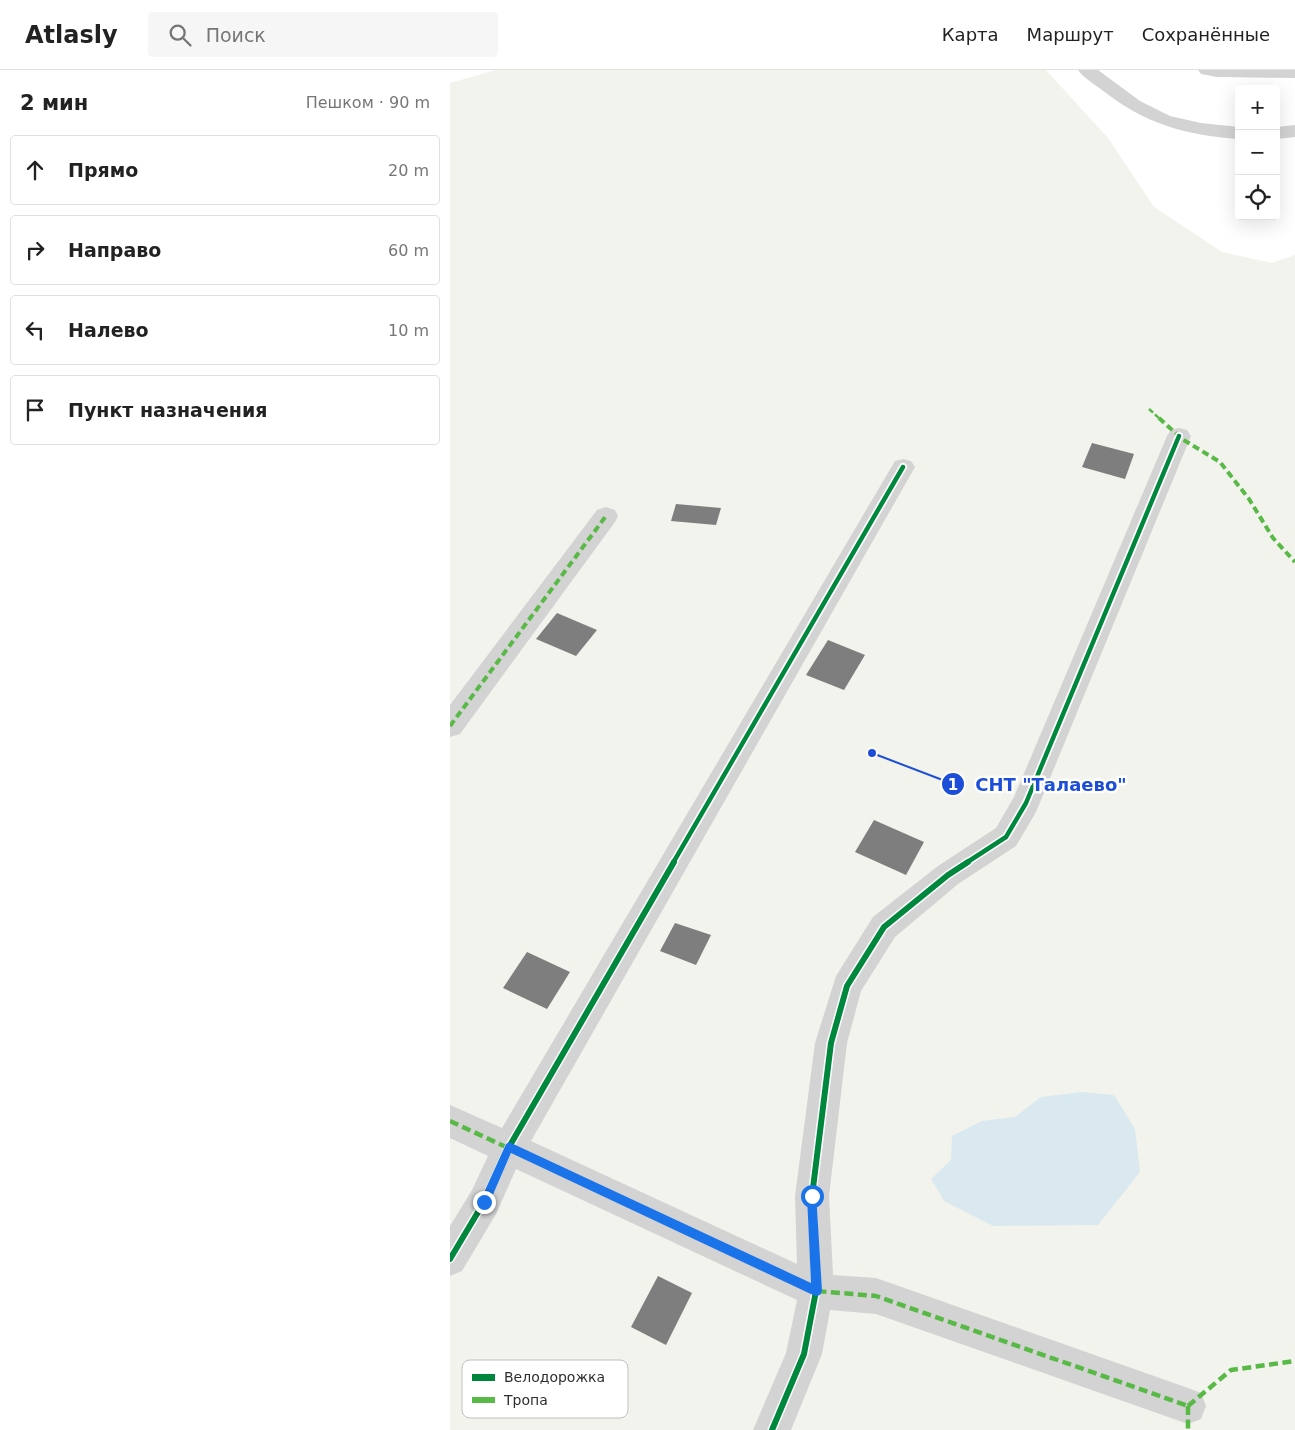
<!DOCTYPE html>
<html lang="ru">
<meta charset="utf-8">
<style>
body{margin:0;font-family:"DejaVu Sans",sans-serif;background:#f6f6f6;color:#222}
.controls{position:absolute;right:15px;top:15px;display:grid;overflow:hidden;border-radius:5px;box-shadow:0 5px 20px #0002}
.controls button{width:45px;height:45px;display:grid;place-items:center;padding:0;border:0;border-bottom:1px solid #e0e0e0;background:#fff;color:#222;font:25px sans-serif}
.stop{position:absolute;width:15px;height:15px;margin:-11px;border:4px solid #1a73e8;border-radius:50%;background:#fff}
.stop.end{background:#1a73e8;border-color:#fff;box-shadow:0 1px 5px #0008}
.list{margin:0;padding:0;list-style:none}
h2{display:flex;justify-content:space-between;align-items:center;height:65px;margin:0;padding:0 20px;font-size:21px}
h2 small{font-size:16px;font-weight:400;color:#767676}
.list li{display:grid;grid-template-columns:32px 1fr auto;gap:15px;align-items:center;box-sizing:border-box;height:70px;margin:0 10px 10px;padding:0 10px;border:1px solid #e0e0e0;border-radius:5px}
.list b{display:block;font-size:19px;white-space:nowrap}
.list em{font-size:16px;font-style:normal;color:#767676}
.icon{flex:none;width:28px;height:28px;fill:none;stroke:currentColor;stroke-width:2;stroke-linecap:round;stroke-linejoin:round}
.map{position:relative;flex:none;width:845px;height:1360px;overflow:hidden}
header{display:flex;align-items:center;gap:30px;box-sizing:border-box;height:70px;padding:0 25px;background:#fff;border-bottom:1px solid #e0e0e0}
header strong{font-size:24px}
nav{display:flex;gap:28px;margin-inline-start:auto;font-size:18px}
.search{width:350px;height:45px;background:#f6f6f6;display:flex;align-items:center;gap:12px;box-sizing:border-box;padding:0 18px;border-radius:5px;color:#767676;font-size:19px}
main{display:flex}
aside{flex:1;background:#fff}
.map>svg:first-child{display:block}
.green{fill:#f1f3ec}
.water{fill:#dae9ef}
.building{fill:#7e7e7e}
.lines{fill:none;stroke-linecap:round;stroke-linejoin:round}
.minor{fill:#d3d3d3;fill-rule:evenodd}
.quiet-far2{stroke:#58b947;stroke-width:2.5;stroke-dasharray:5.5 2.5;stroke-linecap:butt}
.quiet-far1{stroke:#58b947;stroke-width:4;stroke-dasharray:7 4;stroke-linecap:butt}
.quiet{stroke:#58b947;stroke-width:4.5;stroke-dasharray:9 4.5;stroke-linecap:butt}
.cycleway-far1-casing{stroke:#fff;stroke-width:8}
.cycleway-casing{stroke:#fff;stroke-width:9}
.cycleway-far1{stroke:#00873e;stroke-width:4.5}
.cycleway{stroke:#00873e;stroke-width:6}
.route{fill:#1a73e8}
.key{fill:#fff;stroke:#c0c0c0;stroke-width:1}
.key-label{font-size:14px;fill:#2e2e2e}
.leader{fill:none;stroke:#1d4ed8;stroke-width:2}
.callout-dot{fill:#1d4ed8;stroke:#fff;stroke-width:2}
.mark-label{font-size:15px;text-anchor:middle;font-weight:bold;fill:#fff}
.callout-label{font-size:18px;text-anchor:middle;font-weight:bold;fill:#1d4ed8;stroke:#fff;stroke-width:5;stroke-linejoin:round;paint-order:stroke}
</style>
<header>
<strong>Atlasly</strong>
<div class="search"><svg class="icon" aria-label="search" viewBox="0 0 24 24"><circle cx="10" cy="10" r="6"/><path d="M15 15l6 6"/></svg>Поиск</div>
<nav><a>Карта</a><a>Маршрут</a><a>Сохранённые</a></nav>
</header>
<main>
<aside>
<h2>2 мин<small>Пешком · 90 m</small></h2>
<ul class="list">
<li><svg class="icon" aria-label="ahead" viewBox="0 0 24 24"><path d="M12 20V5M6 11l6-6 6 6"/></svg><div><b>Прямо</b></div><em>20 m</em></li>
<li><svg class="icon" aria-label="right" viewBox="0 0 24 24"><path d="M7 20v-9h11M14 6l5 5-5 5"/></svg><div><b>Направо</b></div><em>60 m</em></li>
<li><svg class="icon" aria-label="left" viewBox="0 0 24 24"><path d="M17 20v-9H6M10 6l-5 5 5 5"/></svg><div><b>Налево</b></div><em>10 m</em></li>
<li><svg class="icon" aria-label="arrive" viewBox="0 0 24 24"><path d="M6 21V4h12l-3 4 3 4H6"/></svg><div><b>Пункт назначения</b></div></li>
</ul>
</aside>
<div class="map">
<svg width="845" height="1360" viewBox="0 0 845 1360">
<rect width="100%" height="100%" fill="#fff"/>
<!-- green -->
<path class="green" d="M 46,0 L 596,0 L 658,68 L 704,137 L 772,182 L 822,193 L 845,185 L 845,1360 L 0,1360 L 0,13 Z"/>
<!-- water -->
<path class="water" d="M 632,1022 L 664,1025 L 685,1059 L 690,1102 L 648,1155 L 543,1156 L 494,1131 L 481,1109 L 501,1090 L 502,1066 L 532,1051 L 565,1047 L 591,1027 Z"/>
<!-- building -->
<g class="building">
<path d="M 642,373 L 684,384 L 675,409 L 632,397 Z"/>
<path d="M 226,434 L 271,438 L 266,455 L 221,451 Z"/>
<path d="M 107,543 L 147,560 L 126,586 L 86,569 Z"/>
<path d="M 378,570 L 415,585 L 394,620 L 356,605 Z"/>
<path d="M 424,750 L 474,772 L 456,805 L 405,782 Z"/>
<path d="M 225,853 L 261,865 L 246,895 L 210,881 Z"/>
<path d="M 77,882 L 120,902 L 97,939 L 53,918 Z"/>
<path d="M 208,1206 L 242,1223 L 216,1275 L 181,1257 Z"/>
</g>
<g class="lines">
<!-- minor -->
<g class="minor">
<path d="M 628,0 L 648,0 L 690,31 L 720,46 L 751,53 L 789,57 L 789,69 C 735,65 695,54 652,20 C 644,14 634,8 628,0 Z"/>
<path d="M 748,0 L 845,0 L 845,8 L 767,7 L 751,4 Z"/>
<path d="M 845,55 L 845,67 L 826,69 L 826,57 Z"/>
<path d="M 729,358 L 737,360 L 741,366 L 586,742 L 566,776 L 508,814 L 445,867 L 411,921 L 397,973 L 379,1126 L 383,1205 L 426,1208 L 738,1318 L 751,1323 L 756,1336 L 751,1349 L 738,1354 L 426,1244 L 380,1240 L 372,1284 L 341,1360 L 303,1360 L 336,1283 L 347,1230 L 66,1099 L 46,1144 L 12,1201 L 0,1206 L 0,1156 L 22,1120 L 38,1086 L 0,1068 L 0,1035 L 52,1058 L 445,391 L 453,389 L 461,391 L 465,397 L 81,1071 L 347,1194 L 345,1126 L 365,973 L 386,906 L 423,847 L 488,796 L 546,758 L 564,727 L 717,366 L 721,360 Z"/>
<path d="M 156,437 L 165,440 L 168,446 L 165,452 L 10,664 L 0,667 L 0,635 L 147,440 Z"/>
</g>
<!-- quiet-far2 -->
<path class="quiet-far2" d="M 699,339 L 710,349"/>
<!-- quiet-far1 -->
<g class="quiet-far1">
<path d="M 709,348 L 732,369 L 770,392 L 799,429 L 823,468 L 845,492"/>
<path d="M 0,656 L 156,446"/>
</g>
<!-- quiet -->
<g class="quiet">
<path d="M 0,1051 L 366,1221 L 426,1226 L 738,1336"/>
<path d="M 738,1336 L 781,1300 L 845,1291"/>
<path d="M 738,1336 L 738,1360"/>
</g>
<!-- cycleway-far1 casing -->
<g class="cycleway-far1-casing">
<g id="cycleway-far1">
<path d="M 223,793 L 453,397"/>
<path d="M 516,793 L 556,767 L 576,733 L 729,366"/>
</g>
</g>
<!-- cycleway casing -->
<g class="cycleway-casing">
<g id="cycleway">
<path d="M 0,1189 L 34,1132 L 59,1077 L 224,792"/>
<path d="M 322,1360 L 354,1284 L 366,1221 L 362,1126 L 381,973 L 397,916 L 434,857 L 498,805 L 518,792"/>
</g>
</g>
<!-- cycleway-far1 -->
<use href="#cycleway-far1" class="cycleway-far1"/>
<!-- cycleway -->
<use href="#cycleway" class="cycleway"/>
</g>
<!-- route -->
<path class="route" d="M 59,1072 L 361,1213 L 357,1126 L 359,1122 L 366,1122 L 372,1221 L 370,1225 L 366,1226 L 363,1225 L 61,1083 L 38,1136 L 31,1136 L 31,1129 L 56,1074 Z"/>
<!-- legend -->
<rect x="12" y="1290" width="166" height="58" rx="8" class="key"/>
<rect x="22" y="1304" width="23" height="7" fill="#00873e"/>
<rect x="22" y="1327" width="23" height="6" fill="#58b947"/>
<g class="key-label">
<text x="54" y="1312">Велодорожка</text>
<text x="54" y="1335">Тропа</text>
</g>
<!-- callouts -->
<path class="leader" d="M422 683L503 714"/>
<g class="callout-dot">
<circle cx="422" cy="683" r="5"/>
<circle cx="503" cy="714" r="12"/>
</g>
<g class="mark-label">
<text x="503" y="720">1</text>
</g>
<g class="callout-label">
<text x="601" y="721">СНТ "Талаево"</text>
</g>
</svg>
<div class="controls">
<button>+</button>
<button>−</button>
<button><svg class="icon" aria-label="locate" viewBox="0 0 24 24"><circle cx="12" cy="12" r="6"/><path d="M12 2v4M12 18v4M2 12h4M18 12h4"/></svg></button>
</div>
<div class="stop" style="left:362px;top:1126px"></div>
<div class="stop end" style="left:34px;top:1132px"></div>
</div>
</main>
